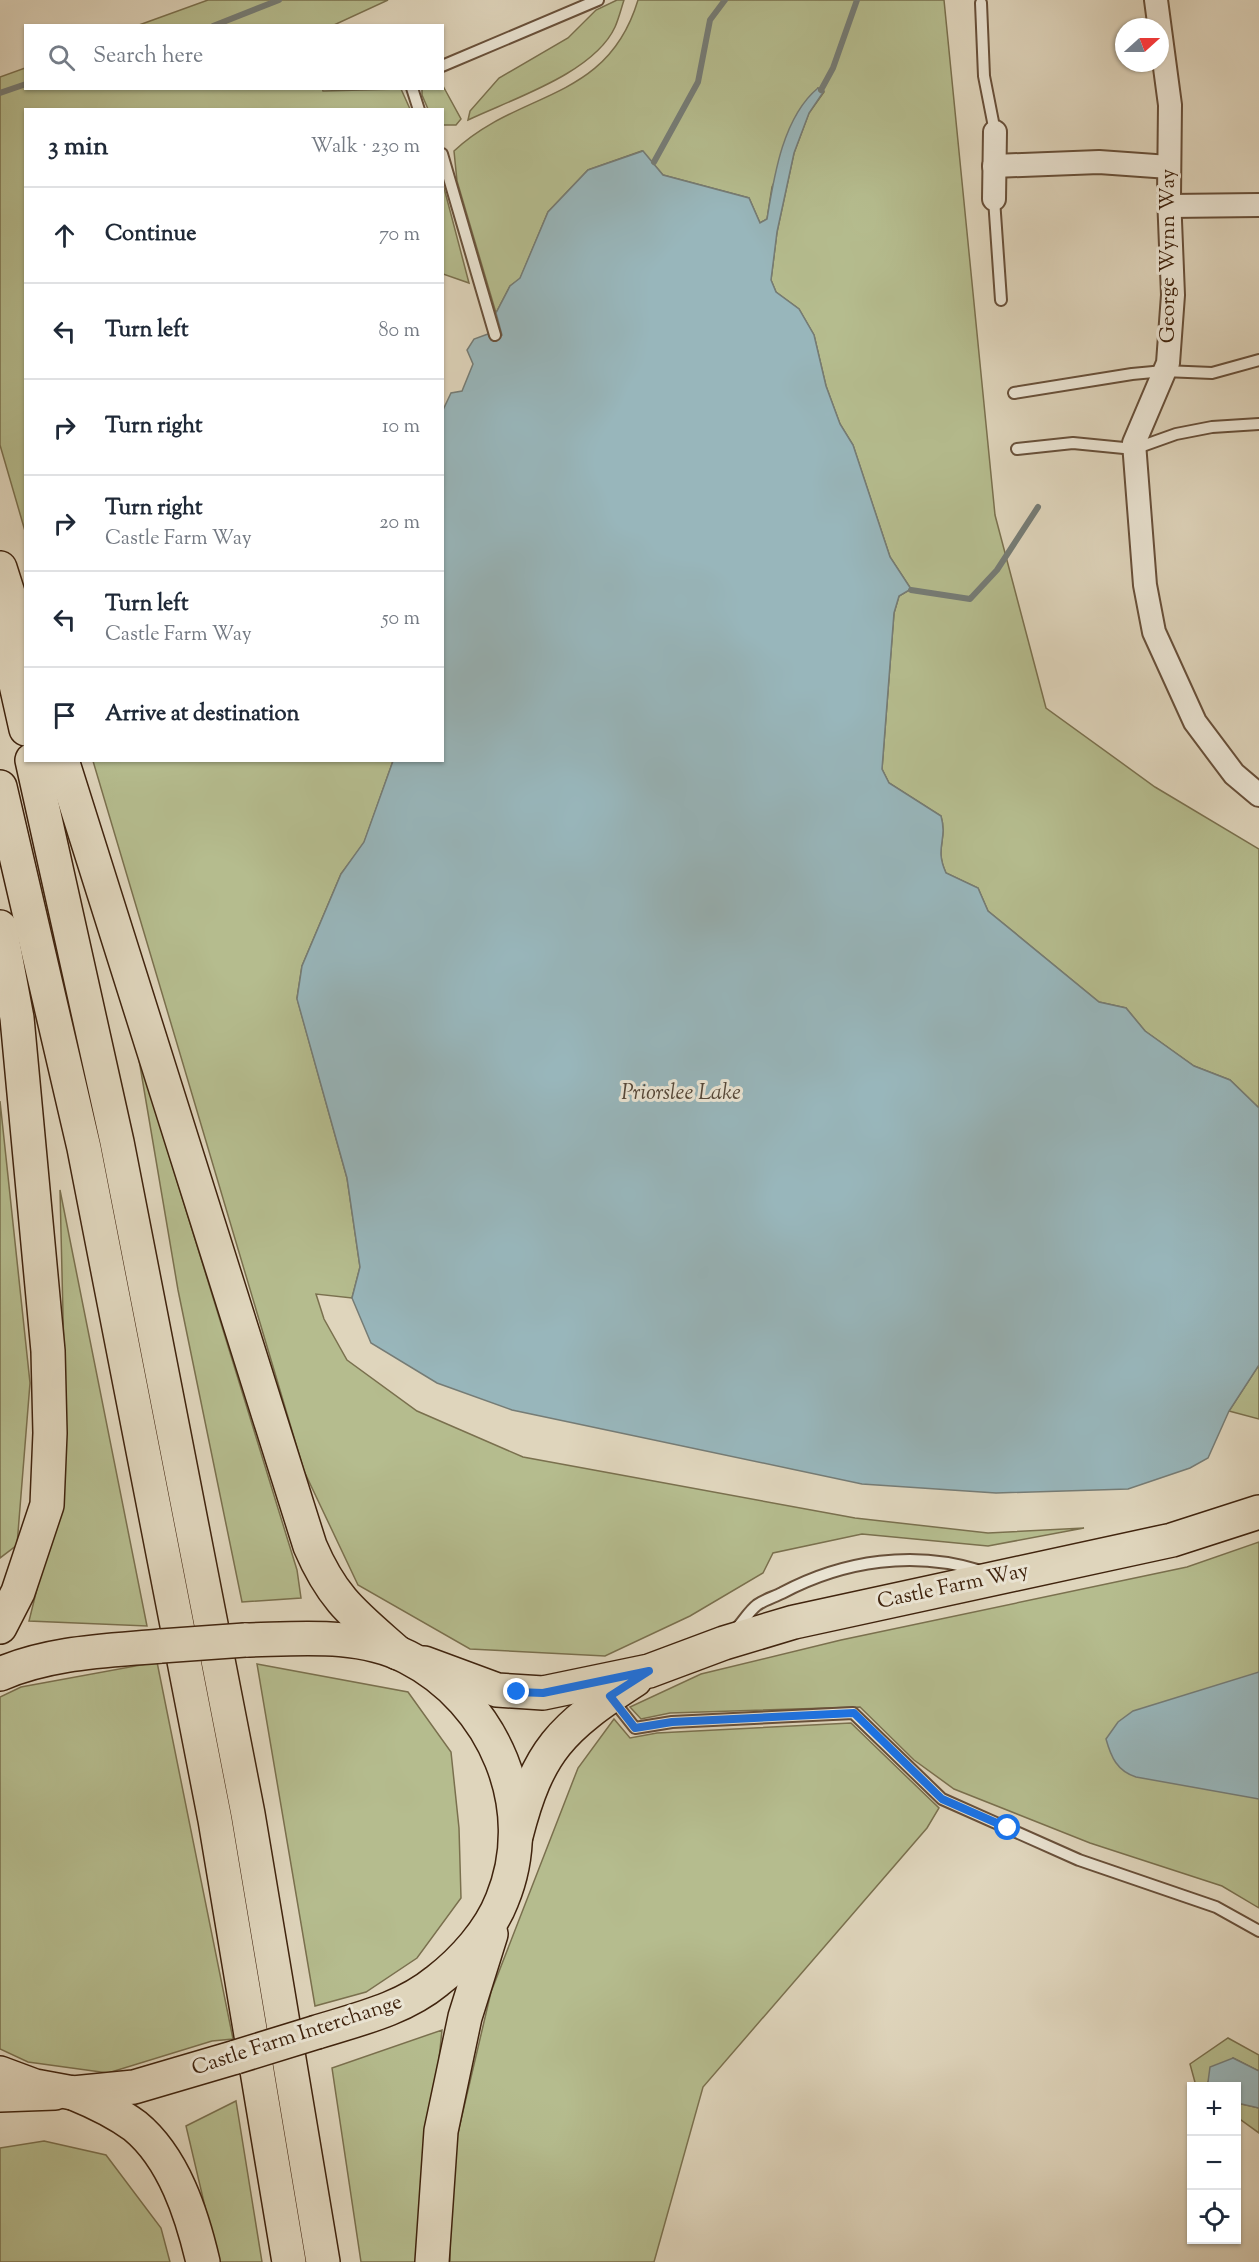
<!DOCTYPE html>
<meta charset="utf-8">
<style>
body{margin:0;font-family:"Sorts Mill Goudy",serif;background:#f2f2f3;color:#1f2937}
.controls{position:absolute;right:18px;bottom:18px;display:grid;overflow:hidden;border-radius:0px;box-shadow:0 2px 4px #0004}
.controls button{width:54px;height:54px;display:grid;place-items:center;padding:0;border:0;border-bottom:2px solid #e0e1e3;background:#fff;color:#1f2937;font:30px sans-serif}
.compass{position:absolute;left:1115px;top:18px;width:54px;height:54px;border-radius:50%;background:#fff;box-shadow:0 2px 4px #0004;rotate:69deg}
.stop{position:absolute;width:18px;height:18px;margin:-14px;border:4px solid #1a73e8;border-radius:50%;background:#fff}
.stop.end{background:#1a73e8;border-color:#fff;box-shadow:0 2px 6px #0008}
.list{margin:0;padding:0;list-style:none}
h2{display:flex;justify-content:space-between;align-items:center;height:78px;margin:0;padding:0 24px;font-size:26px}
h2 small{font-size:20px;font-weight:400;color:#747a83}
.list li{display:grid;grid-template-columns:39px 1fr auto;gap:18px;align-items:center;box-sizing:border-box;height:96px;padding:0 24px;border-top:2px solid #e0e1e3}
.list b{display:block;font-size:22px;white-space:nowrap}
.list p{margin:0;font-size:20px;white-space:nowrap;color:#747a83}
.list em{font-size:20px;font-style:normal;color:#747a83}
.icon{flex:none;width:33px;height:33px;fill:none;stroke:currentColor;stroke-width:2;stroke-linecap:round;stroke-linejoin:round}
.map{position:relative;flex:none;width:1259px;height:2262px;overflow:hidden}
.search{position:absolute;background:#fff;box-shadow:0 2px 4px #0004;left:24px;top:24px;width:420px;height:66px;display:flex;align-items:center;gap:15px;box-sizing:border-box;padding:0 21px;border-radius:0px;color:#747a83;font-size:22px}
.panel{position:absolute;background:#fff;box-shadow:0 2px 4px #0004;left:24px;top:108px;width:420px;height:654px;border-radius:0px}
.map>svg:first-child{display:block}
.green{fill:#b5bc8e;stroke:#7a704e;stroke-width:1.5}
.water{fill:#98b6bb;stroke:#757c76;stroke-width:1.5}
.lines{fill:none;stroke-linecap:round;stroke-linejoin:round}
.stream{stroke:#757c76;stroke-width:6}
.lane-casing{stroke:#68503a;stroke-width:14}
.street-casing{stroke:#68503a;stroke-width:26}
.primary-casing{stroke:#40240e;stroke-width:36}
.highway-casing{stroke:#40240e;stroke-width:36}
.lane{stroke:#eae4d3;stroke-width:10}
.street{stroke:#eae4d3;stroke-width:22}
.primary{stroke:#dfd5bc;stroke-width:33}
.highway{stroke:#dfd5bc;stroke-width:33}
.highway-bridge-casing{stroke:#40240e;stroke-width:36;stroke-linecap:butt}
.highway-bridge{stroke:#dfd5bc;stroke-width:33}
.route{stroke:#1a73e8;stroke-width:8}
.labels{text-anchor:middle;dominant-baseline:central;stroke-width:6;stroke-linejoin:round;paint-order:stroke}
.street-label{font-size:21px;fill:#40240e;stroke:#eae4d3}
.water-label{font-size:22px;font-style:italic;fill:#564839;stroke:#eae4d3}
</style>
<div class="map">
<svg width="1259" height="2262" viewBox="0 0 1259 2262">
<rect width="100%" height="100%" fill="#dfd5bc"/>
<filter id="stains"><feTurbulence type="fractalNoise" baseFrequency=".00333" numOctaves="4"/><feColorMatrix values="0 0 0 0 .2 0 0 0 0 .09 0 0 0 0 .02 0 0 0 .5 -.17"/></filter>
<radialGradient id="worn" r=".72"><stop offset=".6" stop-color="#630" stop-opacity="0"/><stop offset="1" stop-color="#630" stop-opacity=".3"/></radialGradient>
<!-- green -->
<g class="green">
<path d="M 208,0 L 388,0 L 334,25 L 139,25 Z"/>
<path d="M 617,0 L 624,0 C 621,9 619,18 615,27 C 594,73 512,99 468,120 L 470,111 L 499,78 L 568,38 L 596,10 Z"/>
<path d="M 638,0 L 944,0 L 995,515 L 1046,708 L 1155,787 L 1259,849 L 1259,1108 L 1230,1080 L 1194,1066 L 1145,1031 L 1126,1008 L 1099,1002 L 988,911 L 978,888 L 946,873 C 934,847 948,841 941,816 L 889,783 L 882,769 L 894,613 L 899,596 L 911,589 L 890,557 L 853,445 L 840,424 L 826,386 L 814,335 L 799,309 L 776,292 L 771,280 L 777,232 L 794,153 L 809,113 L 824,92 L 818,88 L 772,187 L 767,219 L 760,223 L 749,198 L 663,175 L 642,151 L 588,170 L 548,212 L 520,279 L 510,286 L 496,313 L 457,181 L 454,151 C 520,89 607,103 638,0 Z"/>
<path d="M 25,68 L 26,88 L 322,88 L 323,91 L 401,89 L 410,109 L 26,110 L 25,531 L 0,445 L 0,77 Z"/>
<path d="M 443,86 L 461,119 L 456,125 L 443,125 L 442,110 L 428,109 L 422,95 L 422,89 L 442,88 Z"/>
<path d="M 443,184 L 469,283 L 443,274 Z"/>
<path d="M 93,761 L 393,761 L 364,843 L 341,874 L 302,966 L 297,998 L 347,1178 L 360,1267 L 352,1298 L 316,1294 L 324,1319 L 347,1360 L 417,1411 L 523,1457 L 855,1518 L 988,1533 L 1084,1528 L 988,1546 L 862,1534 L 773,1553 L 763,1573 L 690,1616 L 605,1656 L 470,1649 L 358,1585 L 304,1471 Z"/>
<path d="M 138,1054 L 297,1570 L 301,1598 L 242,1602 L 178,1290 Z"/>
<path d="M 0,1101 L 30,1383 L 17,1545 L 0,1558 Z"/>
<path d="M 60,1190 L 147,1626 L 29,1621 L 60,1496 L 66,1439 Z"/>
<path d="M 1259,1365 L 1259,1419 L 1229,1411 Z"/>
<path d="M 1259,1542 L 1259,1908 L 1222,1886 L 1090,1843 L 954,1789 L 914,1760 L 860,1707 L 670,1713 L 641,1719 L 630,1707 L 701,1674 L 841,1640 L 1187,1567 Z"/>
<path d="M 157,1662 L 233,2039 L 212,2041 L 108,2073 L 28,2062 L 0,2049 L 0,1697 L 21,1687 Z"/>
<path d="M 257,1664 L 408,1692 L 451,1752 L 459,1828 L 461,1898 L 417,1958 L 366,1992 L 315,2006 Z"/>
<path d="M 614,1719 L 630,1738 L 657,1733 L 851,1723 L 939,1808 L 927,1828 L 703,2087 L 654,2262 L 450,2262 L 449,2171 L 491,1992 L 578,1768 Z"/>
<path d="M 442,2030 L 418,2262 L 361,2262 L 332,2068 Z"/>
<path d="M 1228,2038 L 1259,2055 L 1259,2071 L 1233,2058 L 1208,2082 L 1211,2086 L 1196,2086 L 1190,2064 Z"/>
<path d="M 236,2101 L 262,2262 L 218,2262 L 186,2126 Z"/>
<path d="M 1237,2103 L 1259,2108 L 1259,2133 L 1237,2117 Z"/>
<path d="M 44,2141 L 106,2155 L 161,2228 L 170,2262 L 0,2262 L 0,2148 Z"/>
</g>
<!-- water -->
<g class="water">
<path d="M 818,88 L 824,91 L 809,113 L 794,153 L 777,232 L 771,280 L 776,292 L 799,309 L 814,335 L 826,386 L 840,424 L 853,445 L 890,557 L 911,589 L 899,596 L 894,613 L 882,769 L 889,783 L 941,816 C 948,841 934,847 946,873 L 978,888 L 988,911 L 1099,1002 L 1126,1008 L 1145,1031 L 1194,1066 L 1230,1080 L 1259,1108 L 1259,1365 L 1229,1411 L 1208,1458 L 1190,1468 L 1128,1489 L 996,1493 L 862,1484 L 512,1410 L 437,1383 L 371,1343 L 352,1298 L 360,1267 L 347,1178 L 297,999 L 302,966 L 341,874 L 364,842 L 393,761 L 442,760 L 443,410 L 451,393 L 462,391 L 473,364 L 467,350 L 474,339 L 488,334 L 491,340 L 502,335 L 496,313 L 510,286 L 520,278 L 548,212 L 588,170 L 643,151 L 663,175 L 749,198 L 760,223 L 767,219 C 774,176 783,117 818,88 Z"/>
<path d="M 1259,1672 L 1259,1799 L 1136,1777 C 1117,1771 1111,1757 1106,1739 L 1118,1722 L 1133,1711 Z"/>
<path d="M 1233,2058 L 1259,2071 L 1259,2108 L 1237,2103 L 1236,2086 L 1211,2086 L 1208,2082 L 1210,2067 Z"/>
</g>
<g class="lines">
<!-- stream -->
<g class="stream">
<path d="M 213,26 L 279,0"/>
<path d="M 821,90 L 833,68 L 857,0"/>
<path d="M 0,93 L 26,84"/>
<path d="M 654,162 L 698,82 L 710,20 L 725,0"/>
<path d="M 911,590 L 970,599 L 997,570 L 1038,507"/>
</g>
<!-- lane casing -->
<g class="lane-casing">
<g id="lane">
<path d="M 981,3 L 984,76 L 995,132"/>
<path d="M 442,66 L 598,0"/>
<path d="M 412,88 L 419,110"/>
<path d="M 442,154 L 495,335"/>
<path d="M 994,199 L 1001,300"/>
<path d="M 1014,393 L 1132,374 L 1164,371 L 1212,373 L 1259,360"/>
<path d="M 1017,449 L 1073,443 L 1134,449 L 1176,434 L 1212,427 L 1259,424"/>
<path d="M 736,1629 C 743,1622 749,1611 757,1605 C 764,1600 774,1597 782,1593 C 844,1560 915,1550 981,1571"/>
<path d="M 613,1700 L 635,1728 L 672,1722 L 853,1713 L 942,1799 L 1079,1860 L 1216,1907 L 1259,1931"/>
</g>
</g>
<!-- street casing -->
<g class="street-casing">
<g id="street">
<path d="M 1156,0 L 1170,105 L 1169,196 L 1173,295 L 1168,363 L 1134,443 L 1145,585 L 1154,632 L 1195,722 L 1234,774 L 1259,795"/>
<path d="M 994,166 L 1099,162 L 1169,167"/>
<path d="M 994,199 L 995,132"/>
<path d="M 1170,206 L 1259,205"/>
</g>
</g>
<!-- primary casing -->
<g class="primary-casing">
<g id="primary">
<path d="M 424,1663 L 497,1690 L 543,1693 L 649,1671 L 724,1643 L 794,1622 L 1172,1540 L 1259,1512"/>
<path d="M 516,1836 C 538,1750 561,1728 635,1680"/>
<path d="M 0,2095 L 55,2093"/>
</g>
</g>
<!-- highway casing -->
<g class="highway-casing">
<g id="highway">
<path d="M 0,568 L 21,634"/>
<path d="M 0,614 L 26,729"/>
<path d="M 32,760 L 117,1142 L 248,1814 L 323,2262"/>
<path d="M 62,760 L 310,1546 C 333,1600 355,1615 398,1653"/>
<path d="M 0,787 L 84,1148 L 215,1820 L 289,2262"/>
<path d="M 0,927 L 17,1018 L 48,1351 L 50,1433 L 47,1505 L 18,1592 L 0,1627"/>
<path d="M 245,1640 C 298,1639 358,1632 407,1657 C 494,1701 540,1808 502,1900 C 490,1931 463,1961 437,1981 C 403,2009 359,2019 317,2032"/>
<path d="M 0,1674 C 51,1652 106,1651 161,1646"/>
<path d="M 0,2073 L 35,2086 L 73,2093 L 134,2087 L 236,2057"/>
<path d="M 73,2093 C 95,2102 116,2112 135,2126 C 174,2158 192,2215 203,2262"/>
<path d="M 432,2262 L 441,2131 L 465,2017 L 491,1934"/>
</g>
</g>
<!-- lane -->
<use href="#lane" class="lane"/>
<!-- street -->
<use href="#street" class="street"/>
<!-- primary -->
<use href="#primary" class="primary"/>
<!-- highway -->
<use href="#highway" class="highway"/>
<!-- highway-bridge casing -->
<g class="highway-bridge-casing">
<g id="highway-bridge">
<path d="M 161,1646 L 245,1640"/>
<path d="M 236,2057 L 317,2032"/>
</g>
</g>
<!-- highway-bridge -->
<use href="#highway-bridge" class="highway-bridge"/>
</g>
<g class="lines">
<!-- route -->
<path class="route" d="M 517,1692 L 543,1693 L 649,1671 L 610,1696 L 635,1728 L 672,1722 L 854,1713 L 942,1799 L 1008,1828"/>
</g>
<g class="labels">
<!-- street labels -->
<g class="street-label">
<text transform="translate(1169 256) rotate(-90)">George Wynn Way</text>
<text transform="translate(953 1587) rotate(-12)">Castle Farm Way</text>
<text transform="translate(297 2036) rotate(-18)">Castle Farm Interchange</text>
</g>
<!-- water labels -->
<g class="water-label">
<text x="681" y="1094">Priorslee Lake</text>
</g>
</g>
<rect width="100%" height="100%" filter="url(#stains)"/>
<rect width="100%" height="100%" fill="url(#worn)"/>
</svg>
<div class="controls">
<button>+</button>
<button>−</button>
<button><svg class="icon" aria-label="locate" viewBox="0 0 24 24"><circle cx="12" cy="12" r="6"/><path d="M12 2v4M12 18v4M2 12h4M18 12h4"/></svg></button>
</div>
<svg class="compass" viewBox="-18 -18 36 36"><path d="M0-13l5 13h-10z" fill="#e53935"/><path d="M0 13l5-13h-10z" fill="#747a83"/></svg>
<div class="stop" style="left:1008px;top:1828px"></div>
<div class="stop end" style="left:517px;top:1692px"></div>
<div class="search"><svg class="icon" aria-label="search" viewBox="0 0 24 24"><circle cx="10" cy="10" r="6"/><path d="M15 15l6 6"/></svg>Search here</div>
<section class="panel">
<h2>3 min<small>Walk · 230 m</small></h2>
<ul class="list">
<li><svg class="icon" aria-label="ahead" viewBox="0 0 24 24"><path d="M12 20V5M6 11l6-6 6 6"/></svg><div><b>Continue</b></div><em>70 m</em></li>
<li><svg class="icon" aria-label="left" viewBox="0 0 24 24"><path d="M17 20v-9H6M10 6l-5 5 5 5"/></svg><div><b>Turn left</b></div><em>80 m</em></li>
<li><svg class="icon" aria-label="right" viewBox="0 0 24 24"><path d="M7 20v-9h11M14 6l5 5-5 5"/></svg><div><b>Turn right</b></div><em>10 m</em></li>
<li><svg class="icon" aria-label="right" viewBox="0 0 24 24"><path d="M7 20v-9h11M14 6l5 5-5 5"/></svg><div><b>Turn right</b><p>Castle Farm Way</p></div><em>20 m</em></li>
<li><svg class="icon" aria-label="left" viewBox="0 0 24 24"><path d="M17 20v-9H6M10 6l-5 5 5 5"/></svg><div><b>Turn left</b><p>Castle Farm Way</p></div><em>50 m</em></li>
<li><svg class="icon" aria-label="arrive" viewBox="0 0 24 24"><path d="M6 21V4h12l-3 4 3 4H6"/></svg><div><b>Arrive at destination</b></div></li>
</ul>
</section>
</div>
